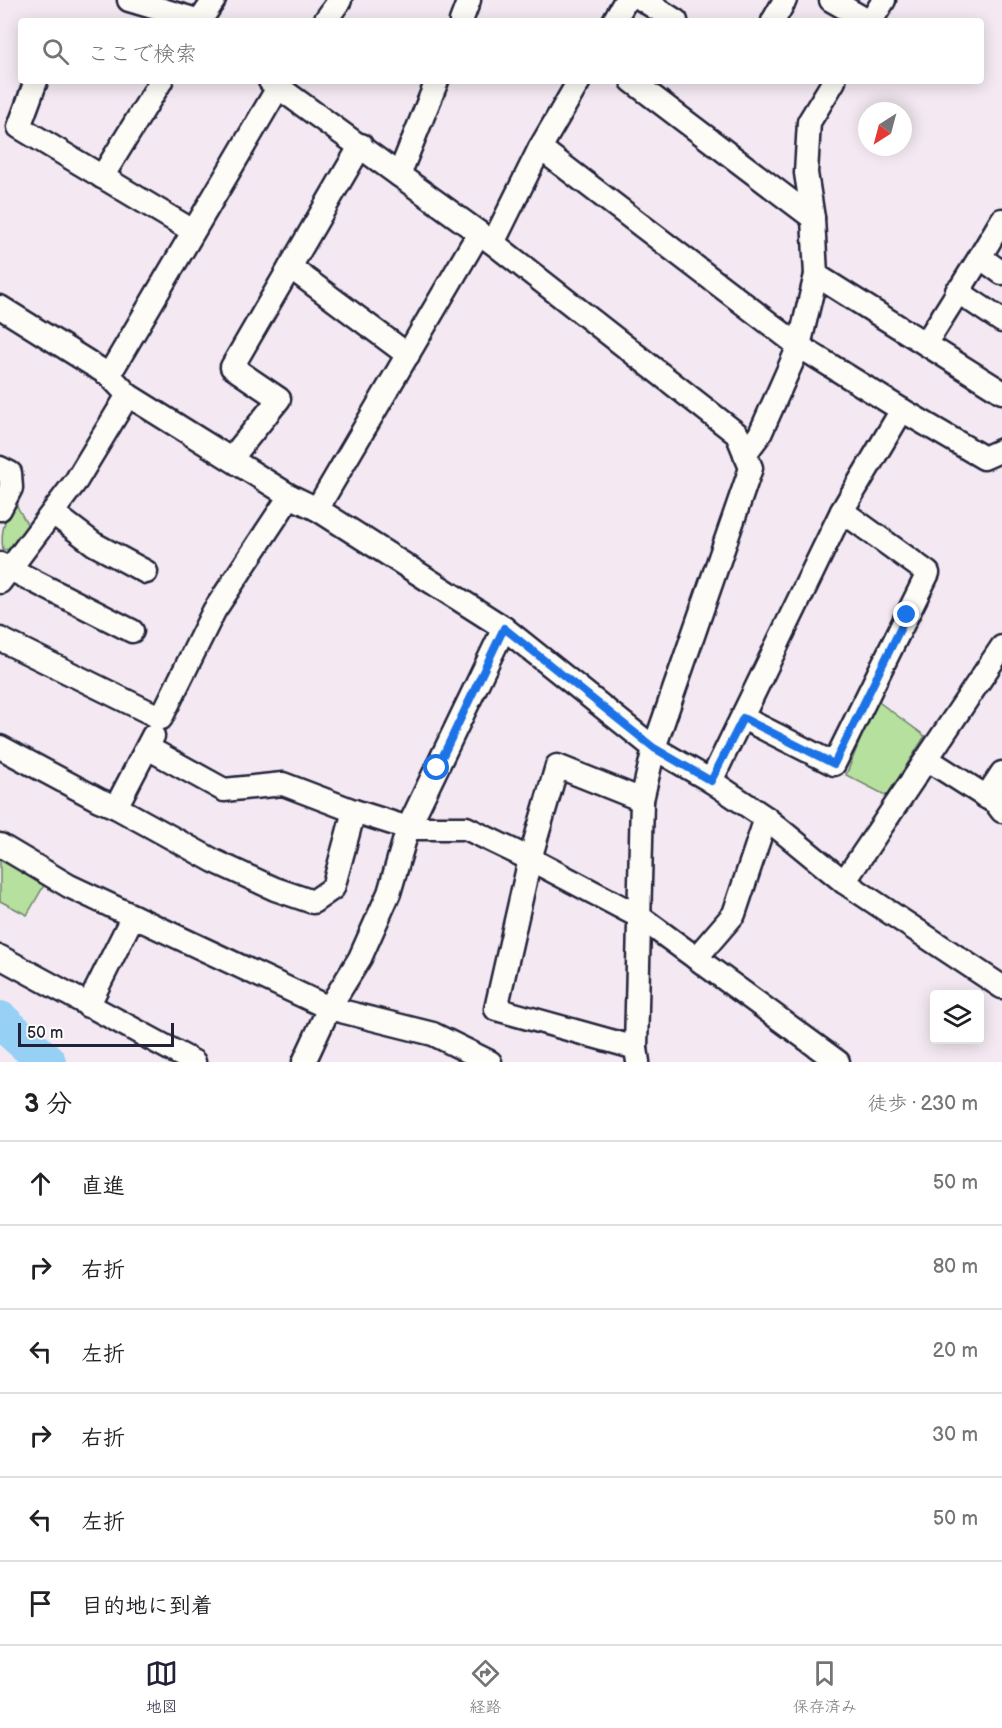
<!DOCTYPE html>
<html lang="ja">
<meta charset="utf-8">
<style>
body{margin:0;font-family:"Balsamiq Sans","Klee One",sans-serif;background:#f2f2f2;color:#202124}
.controls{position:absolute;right:18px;bottom:18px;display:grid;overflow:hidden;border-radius:6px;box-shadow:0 3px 15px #0003}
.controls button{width:54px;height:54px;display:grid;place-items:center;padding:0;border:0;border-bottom:2px solid #e0e0e0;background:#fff;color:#202124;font:30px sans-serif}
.compass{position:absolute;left:858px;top:102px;width:54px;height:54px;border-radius:50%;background:#fff;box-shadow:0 3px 15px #0003;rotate:216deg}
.scale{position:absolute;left:18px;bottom:15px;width:156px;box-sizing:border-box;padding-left:6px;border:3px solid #22223b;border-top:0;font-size:16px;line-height:21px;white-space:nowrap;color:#22223b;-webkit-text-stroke:4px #fdfcf7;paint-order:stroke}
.stop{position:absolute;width:18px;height:18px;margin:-14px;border:4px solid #1a73e8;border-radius:50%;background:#fff}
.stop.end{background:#1a73e8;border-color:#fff;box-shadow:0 2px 6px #0008}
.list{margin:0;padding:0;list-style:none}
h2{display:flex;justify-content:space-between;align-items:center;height:78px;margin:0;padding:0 24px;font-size:26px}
h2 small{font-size:20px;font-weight:400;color:#757577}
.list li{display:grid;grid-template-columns:39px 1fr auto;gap:18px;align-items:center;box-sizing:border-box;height:84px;padding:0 24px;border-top:2px solid #e0e0e0}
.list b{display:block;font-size:22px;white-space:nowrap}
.list em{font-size:20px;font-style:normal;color:#757577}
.icon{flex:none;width:33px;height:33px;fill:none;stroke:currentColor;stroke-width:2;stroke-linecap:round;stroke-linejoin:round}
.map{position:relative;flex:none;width:1002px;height:1062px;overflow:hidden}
.search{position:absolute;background:#fff;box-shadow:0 3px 15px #0003;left:18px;right:18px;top:18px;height:66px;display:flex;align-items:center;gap:15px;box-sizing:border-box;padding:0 21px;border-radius:6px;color:#757577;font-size:22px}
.sheet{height:582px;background:#fff}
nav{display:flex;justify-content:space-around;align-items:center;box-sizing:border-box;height:84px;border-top:2px solid #e0e0e0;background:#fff;font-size:16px;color:#757577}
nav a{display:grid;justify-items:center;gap:3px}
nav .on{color:#22223b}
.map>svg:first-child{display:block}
.park{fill:#b5e09d;stroke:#6c816c;stroke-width:1.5}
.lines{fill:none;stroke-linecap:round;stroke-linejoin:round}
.river{stroke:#96d0f5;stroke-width:38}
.minor-casing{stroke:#22223b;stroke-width:27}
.minor{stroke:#fdfcf7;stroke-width:22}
.route{stroke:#1a73e8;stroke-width:8}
</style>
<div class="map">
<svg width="1002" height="1062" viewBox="0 0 1002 1062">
<rect width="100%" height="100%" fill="#f4e9f2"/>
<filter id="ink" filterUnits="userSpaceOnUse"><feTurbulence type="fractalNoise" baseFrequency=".0167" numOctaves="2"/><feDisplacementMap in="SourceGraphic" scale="12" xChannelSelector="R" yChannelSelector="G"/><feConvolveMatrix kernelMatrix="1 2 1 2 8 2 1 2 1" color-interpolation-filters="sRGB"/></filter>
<g filter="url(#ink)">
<!-- park -->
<g class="park">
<path d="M 15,503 L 30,529 L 17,548 L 3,550 C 0,531 5,517 15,503 Z"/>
<path d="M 876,700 L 925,736 L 887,796 L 846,775 Z"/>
<path d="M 0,856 L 46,882 L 27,915 L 0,901 Z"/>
</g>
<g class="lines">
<!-- river -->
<path class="river" d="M 0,1020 L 47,1062"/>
<!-- minor casing -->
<g class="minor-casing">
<g id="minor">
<path d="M 129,0 L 200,21"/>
<path d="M 643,0 L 676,21"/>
<path d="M 831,0 L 868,21"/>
<path d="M 200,21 L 214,0"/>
<path d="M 325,21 L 340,0"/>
<path d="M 461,21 L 469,0"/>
<path d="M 614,21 L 626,0"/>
<path d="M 773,21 L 785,0"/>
<path d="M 871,21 L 884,0"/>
<path d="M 36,81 L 19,127 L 193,231"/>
<path d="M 270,81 L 399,175"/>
<path d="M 437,81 L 399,175 L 493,243 L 737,434 L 751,468 L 654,748 L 642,800 L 636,1048 L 638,1062"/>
<path d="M 632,81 L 813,218"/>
<path d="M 540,148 L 799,346 L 902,410"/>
<path d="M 102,177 L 161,81"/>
<path d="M 1002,220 L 980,257 L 1002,273"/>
<path d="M 493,243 L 540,148 L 579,81"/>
<path d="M 290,267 L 408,355"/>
<path d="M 816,275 L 1002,392"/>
<path d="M 957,291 L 1002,321"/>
<path d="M 0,307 L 109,375 L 128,395 L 290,496 L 317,509 L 504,628 L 654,748 L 711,781 L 766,818 L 844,882 L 1002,987"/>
<path d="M 926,343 L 980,257"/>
<path d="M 109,375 L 282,81"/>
<path d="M 745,454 L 760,434 L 799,346 L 816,275 L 813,218 L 806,173 L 809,122 L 834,81"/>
<path d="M 231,459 L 279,399 L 232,367 L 361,145"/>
<path d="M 0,468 L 10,473 L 11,488 L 0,509"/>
<path d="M 317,509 L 479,233"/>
<path d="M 53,513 L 94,544 L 146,572"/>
<path d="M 0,564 L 132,631"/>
<path d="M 0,582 L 76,481 L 128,395"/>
<path d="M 0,639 L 161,718 L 214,611 L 290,496"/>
<path d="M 743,718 L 834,764 L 928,573 L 842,511"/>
<path d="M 0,747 L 99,800 L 116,807 L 214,861 L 275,889 L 313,902 L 333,888 L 354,811"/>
<path d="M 148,748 L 224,790 L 283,784 L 354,811 L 408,828 L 466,828 L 530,859 L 640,917 L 838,1062"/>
<path d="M 927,759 L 996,803 L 1002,811"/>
<path d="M 711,781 L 842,511 L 902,410 L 984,458 L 1002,450"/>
<path d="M 986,797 L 1002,773"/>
<path d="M 116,807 L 153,736"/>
<path d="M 0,845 L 69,886 L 329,1008 L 433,1034 L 490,1062"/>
<path d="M 844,882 L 1002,647"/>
<path d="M 0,957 L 194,1062"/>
<path d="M 696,958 L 734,914 L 766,818"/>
<path d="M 88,1006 L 133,916"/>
<path d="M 636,1048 L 496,1009 L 530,859 L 557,766 L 642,800"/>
<path d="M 304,1062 L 329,1008 L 360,958 L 389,893 L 408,828 L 504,628"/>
</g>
</g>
<!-- minor -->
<use href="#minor" class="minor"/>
</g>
</g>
<g class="lines" filter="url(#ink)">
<!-- route -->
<path class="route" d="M 437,768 L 504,628 L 654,748 L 711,781 L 743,718 L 834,764 L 907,615"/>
</g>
</svg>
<div class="controls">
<button><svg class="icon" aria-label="layers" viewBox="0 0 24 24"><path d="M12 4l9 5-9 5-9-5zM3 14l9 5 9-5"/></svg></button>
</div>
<svg class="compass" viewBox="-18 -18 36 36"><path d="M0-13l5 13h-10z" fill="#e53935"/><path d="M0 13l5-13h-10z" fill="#757577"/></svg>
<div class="scale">50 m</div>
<div class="stop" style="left:437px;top:768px"></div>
<div class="stop end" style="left:907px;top:615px"></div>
<div class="search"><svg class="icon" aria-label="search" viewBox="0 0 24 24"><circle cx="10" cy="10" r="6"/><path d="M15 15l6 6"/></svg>ここで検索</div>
</div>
<section class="sheet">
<h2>3 分<small>徒歩 · 230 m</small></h2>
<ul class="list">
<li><svg class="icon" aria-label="ahead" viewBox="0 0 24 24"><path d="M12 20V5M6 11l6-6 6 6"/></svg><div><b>直進</b></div><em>50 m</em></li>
<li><svg class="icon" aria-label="right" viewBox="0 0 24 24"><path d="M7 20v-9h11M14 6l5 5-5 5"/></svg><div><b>右折</b></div><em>80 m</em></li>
<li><svg class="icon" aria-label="left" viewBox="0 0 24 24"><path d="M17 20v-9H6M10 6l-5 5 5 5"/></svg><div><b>左折</b></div><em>20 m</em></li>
<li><svg class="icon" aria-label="right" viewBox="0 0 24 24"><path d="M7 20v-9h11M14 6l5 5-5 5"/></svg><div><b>右折</b></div><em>30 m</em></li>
<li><svg class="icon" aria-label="left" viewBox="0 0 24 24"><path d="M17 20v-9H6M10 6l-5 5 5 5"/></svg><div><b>左折</b></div><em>50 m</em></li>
<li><svg class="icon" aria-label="arrive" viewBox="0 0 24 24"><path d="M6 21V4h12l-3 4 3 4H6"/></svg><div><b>目的地に到着</b></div></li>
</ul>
</section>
<nav>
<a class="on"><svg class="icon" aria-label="map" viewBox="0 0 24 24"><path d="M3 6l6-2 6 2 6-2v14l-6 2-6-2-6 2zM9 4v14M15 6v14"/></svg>地図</a>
<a><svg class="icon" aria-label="directions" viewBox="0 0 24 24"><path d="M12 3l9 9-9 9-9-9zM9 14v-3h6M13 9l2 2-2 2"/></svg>経路</a>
<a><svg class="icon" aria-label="saved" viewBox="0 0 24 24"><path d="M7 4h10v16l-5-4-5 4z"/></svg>保存済み</a>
</nav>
